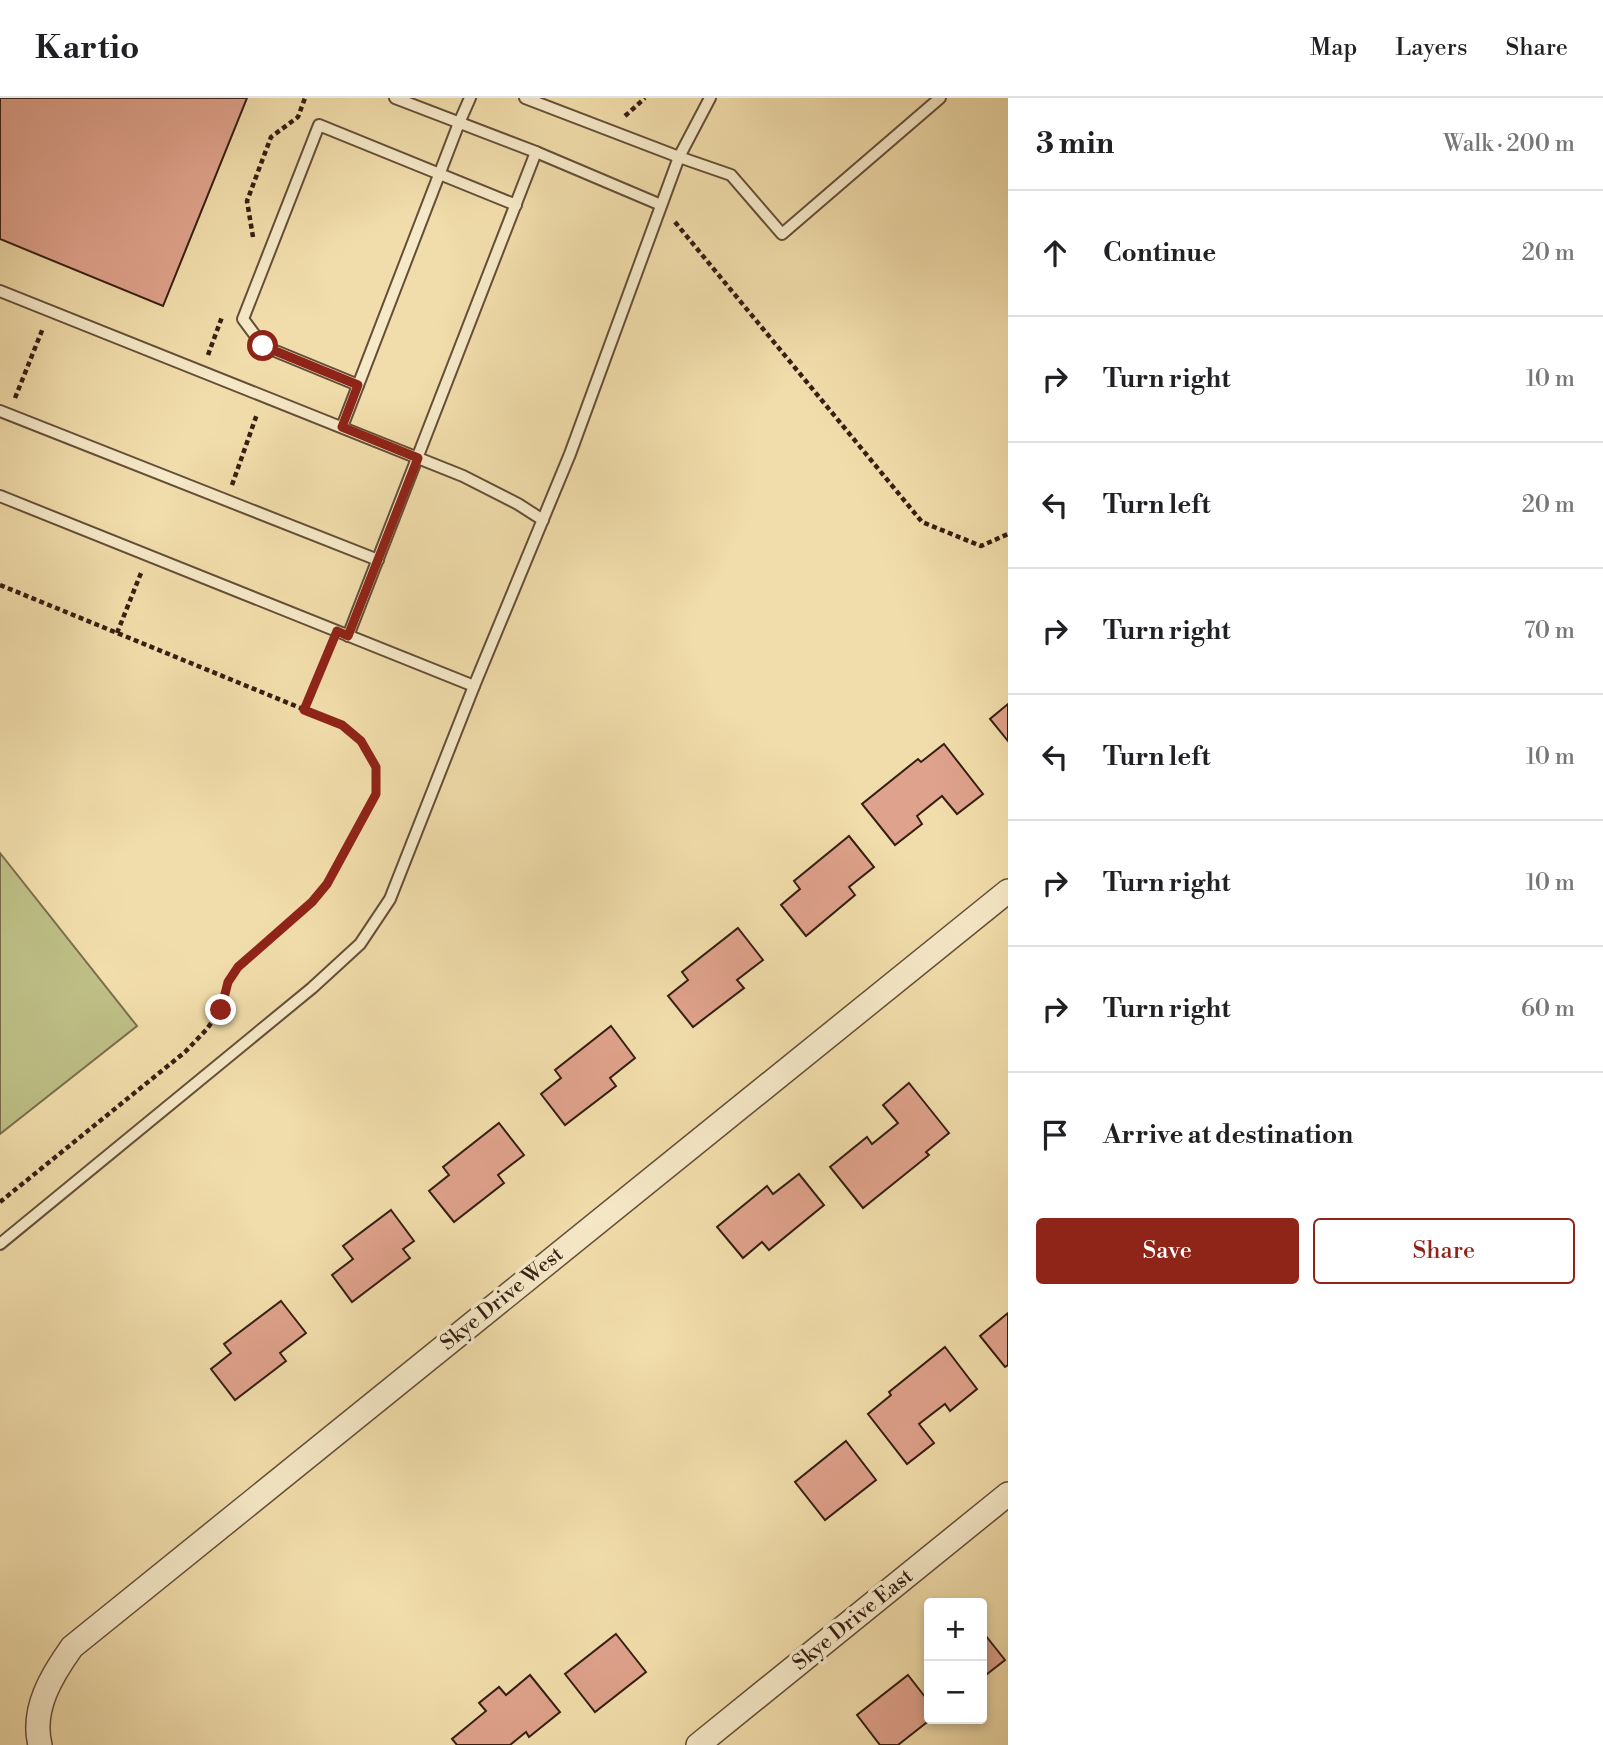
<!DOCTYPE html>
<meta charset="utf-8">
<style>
body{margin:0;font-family:"Libre Bodoni",serif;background:#f6f6f6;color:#202124}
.controls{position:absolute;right:21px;bottom:21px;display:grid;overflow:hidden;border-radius:7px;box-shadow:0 4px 10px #0003}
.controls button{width:63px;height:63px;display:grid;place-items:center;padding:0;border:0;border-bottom:2px solid #e0e0e0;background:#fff;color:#202124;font:35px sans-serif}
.stop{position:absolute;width:21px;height:21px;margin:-16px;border:5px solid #8f2418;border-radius:50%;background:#fff}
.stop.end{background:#8f2418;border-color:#fff;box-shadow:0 2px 7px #0008}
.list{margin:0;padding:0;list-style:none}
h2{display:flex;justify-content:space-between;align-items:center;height:91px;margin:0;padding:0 28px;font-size:30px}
h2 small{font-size:23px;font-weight:400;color:#757577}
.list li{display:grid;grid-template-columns:46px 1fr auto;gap:21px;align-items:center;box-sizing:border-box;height:126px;padding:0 28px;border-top:2px solid #e0e0e0}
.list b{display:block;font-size:26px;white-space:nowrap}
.list em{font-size:23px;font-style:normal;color:#757577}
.actions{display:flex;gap:14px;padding:21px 28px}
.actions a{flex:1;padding:16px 0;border:2px solid #8f2418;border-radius:7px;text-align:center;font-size:24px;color:#8f2418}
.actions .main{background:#8f2418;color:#fff}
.icon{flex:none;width:38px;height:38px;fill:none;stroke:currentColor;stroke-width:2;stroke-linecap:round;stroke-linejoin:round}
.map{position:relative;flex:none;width:1008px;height:1647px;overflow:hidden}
header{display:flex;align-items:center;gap:42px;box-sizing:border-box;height:98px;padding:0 35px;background:#fff;border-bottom:2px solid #e0e0e0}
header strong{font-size:33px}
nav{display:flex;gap:38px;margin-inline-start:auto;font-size:24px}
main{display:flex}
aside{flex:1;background:#fff}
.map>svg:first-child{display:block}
.green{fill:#bebf86;stroke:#7a6e4c;stroke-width:2}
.building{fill:#dfa28c;stroke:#361e12;stroke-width:2}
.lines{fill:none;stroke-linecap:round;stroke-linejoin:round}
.lane-casing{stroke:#654e38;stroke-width:14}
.street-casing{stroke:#654e38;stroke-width:26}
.path{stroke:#361e12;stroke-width:4.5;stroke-dasharray:5 3.5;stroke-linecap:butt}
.lane{stroke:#f6e9c8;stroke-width:10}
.street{stroke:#f6e9c8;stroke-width:23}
.route{stroke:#8f2418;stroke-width:9}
.labels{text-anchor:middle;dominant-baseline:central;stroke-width:7;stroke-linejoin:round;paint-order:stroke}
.street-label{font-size:21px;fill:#361e12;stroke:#f6e9c8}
</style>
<header>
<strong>Kartio</strong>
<nav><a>Map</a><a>Layers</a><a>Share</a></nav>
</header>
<main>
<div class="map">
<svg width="1008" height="1647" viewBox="0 0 1008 1647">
<rect width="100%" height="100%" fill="#f1ddab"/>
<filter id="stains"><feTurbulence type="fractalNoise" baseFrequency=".00286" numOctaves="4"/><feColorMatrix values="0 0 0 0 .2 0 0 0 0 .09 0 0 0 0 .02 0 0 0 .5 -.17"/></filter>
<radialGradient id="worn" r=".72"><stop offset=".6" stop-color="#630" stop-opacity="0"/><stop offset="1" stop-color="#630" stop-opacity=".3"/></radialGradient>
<!-- green -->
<path class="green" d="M 0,755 L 137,928 L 0,1036 Z"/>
<!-- building -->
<g class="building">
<path d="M 0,0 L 247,0 L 163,208 L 0,141 Z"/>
<path d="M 1008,606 L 1008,643 L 990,621 Z"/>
<path d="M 944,646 L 983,696 L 957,716 L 942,698 L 917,718 L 922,726 L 895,747 L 862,706 L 918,661 L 921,664 Z"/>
<path d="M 849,738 L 874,769 L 849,789 L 855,797 L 806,838 L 781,807 L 800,791 L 794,783 Z"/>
<path d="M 738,830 L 763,862 L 737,882 L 744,890 L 693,929 L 668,898 L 688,882 L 682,874 Z"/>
<path d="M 611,928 L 635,960 L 610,980 L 616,988 L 565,1027 L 541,996 L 561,980 L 555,972 Z"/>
<path d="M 909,985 L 949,1035 L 926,1054 L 929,1057 L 863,1110 L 830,1069 L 867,1039 L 872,1046 L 898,1025 L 883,1007 Z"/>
<path d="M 499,1025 L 524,1057 L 498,1077 L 504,1085 L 454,1124 L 429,1093 L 449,1077 L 443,1069 Z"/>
<path d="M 799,1076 L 824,1107 L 769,1152 L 762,1144 L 743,1160 L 717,1129 L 767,1088 L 773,1096 Z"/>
<path d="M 391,1112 L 414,1143 L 403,1151 L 410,1160 L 352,1204 L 332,1177 L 353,1161 L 343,1148 Z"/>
<path d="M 281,1203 L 306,1235 L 280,1255 L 286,1263 L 235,1302 L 211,1271 L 231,1255 L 224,1246 Z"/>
<path d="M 1008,1215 L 1008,1267 L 1005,1269 L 980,1238 Z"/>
<path d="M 945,1249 L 977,1291 L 950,1313 L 945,1306 L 919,1326 L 934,1345 L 907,1366 L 868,1316 L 891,1297 L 889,1294 Z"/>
<path d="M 846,1343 L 876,1382 L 825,1422 L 795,1384 Z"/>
<path d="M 982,1533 L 1005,1562 L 982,1580 Z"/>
<path d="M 616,1536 L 646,1574 L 595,1614 L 565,1576 Z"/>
<path d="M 530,1577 L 560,1614 L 529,1639 L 526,1634 L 510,1647 L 457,1647 L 452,1641 L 486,1613 L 479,1605 L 499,1589 L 506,1597 Z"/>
<path d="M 908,1577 L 929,1604 L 929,1621 L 931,1621 L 898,1647 L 880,1647 L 857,1617 Z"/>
</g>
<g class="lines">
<!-- lane casing -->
<g class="lane-casing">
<g id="lane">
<path d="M 395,0 L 536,54 L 661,107"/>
<path d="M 525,0 L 679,59 L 731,77 L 782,136 L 940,0"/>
<path d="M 0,193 L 463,378 L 518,406 L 543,422"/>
<path d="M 358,287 L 263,248 L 243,221 L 319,27 L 516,107"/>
<path d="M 0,313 L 378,462"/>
<path d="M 342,329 L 459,25 L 470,0"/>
<path d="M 0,398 L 474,588"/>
<path d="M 348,538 L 536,54"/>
<path d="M 0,1146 L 312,890 L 360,846 L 390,801 L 474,588 L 570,356 L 679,59 L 710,0"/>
</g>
</g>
<!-- street casing -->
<g class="street-casing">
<g id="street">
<path d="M 40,1647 C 31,1611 52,1577 72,1549 L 1008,793"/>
<path d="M 698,1647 L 1008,1396"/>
</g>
</g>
<!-- path -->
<g class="path">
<path d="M 625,18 L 645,0"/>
<path d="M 675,124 L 922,424 L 981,448 L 1008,436"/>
<path d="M 253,139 L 247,103 L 271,39 L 298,19 L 305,0"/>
<path d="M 208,257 L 222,219"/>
<path d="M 15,300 L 43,230"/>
<path d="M 232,387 L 257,316"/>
<path d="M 0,487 L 342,627 L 361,643 L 376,669 L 376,696 L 327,787 L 312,804 L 238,869 L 228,884 L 221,912 L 206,932 L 185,954 L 0,1104"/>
<path d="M 117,535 L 141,475"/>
<path d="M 304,612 L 330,550"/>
</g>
<!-- lane -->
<use href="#lane" class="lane"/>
<!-- street -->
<use href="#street" class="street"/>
</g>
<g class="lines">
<!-- route -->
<path class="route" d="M 221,912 L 228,884 L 238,869 L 312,804 L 327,786 L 376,696 L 376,669 L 361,643 L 342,627 L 304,612 L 337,533 L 348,538 L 418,360 L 342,329 L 358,287 L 263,248"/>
</g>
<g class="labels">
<!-- street labels -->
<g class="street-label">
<text transform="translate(502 1201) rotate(-39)">Skye Drive West</text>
<text transform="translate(853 1522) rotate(-39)">Skye Drive East</text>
</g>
</g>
<rect width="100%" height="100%" filter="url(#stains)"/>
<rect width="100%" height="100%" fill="url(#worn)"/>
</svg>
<div class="controls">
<button>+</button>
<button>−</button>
</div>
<div class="stop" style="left:263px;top:248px"></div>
<div class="stop end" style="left:221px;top:912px"></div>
</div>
<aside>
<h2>3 min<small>Walk · 200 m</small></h2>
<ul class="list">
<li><svg class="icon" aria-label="ahead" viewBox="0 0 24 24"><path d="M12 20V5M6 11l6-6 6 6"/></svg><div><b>Continue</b></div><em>20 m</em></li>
<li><svg class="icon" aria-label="right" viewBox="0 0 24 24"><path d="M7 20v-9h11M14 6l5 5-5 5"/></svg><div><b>Turn right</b></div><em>10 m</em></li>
<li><svg class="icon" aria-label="left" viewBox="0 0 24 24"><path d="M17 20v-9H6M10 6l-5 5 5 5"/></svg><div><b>Turn left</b></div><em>20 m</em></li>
<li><svg class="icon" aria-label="right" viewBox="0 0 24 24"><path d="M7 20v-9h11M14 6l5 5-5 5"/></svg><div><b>Turn right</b></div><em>70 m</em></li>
<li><svg class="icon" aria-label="left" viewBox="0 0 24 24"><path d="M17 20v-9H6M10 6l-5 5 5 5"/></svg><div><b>Turn left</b></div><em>10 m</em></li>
<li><svg class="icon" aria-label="right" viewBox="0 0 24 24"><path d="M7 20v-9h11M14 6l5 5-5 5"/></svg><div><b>Turn right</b></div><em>10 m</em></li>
<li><svg class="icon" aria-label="right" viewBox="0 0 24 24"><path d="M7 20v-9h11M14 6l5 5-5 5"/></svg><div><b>Turn right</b></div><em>60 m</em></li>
<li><svg class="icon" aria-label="arrive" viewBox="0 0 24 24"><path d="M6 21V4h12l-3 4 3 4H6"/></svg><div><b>Arrive at destination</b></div></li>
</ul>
<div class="actions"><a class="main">Save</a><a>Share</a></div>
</aside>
</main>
